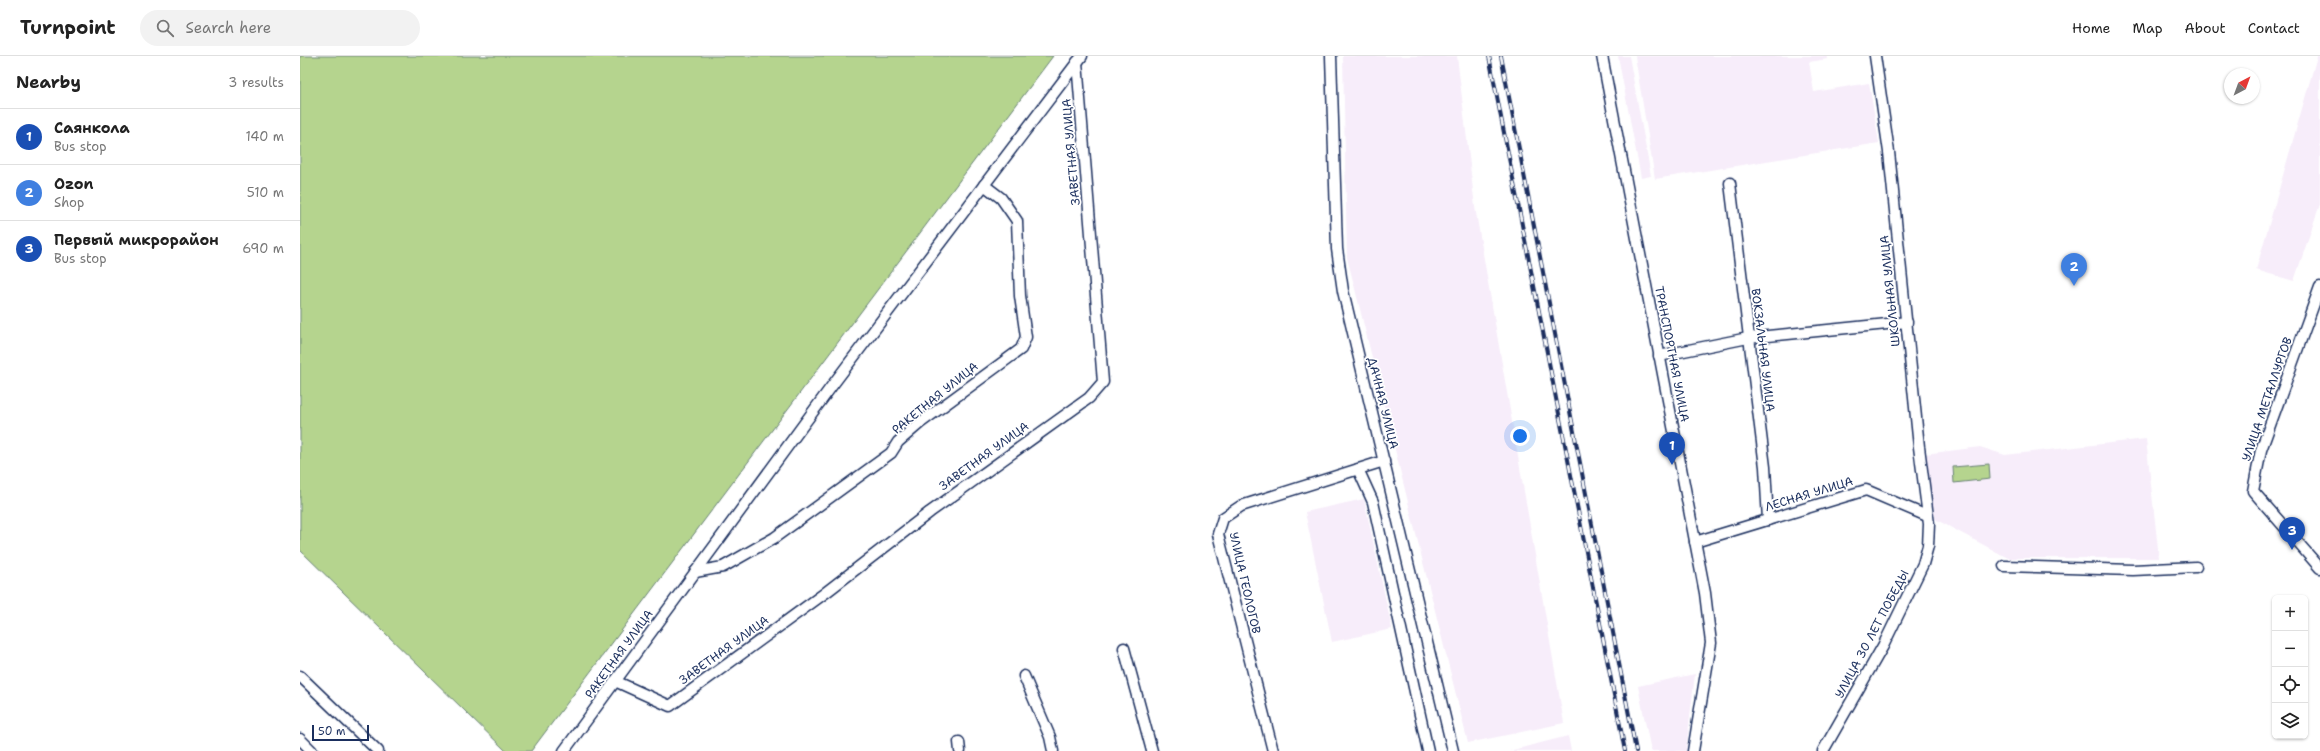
<!DOCTYPE html>
<meta charset="utf-8">
<style>
body{margin:0;font-family:"Shantell Sans",sans-serif;background:#f2f2f2;color:#222}
.controls{position:absolute;right:12px;bottom:12px;display:grid;overflow:hidden;border-radius:6px;box-shadow:0 1px 3px #0004}
.controls button{width:36px;height:36px;display:grid;place-items:center;padding:0;border:0;border-bottom:1px solid #e0e0e0;background:#fff;color:#222;font:20px sans-serif}
.compass{position:absolute;left:1924px;top:12px;width:36px;height:36px;border-radius:50%;background:#fff;box-shadow:0 1px 3px #0004;rotate:41deg}
.scale{position:absolute;left:12px;bottom:10px;width:57px;box-sizing:border-box;padding-left:4px;border:2px solid #1b2f5e;border-top:0;font-size:11px;line-height:14px;white-space:nowrap;color:#1b2f5e;-webkit-text-stroke:3px #fff;paint-order:stroke}
.you{position:absolute;left:1220px;top:380px;width:14px;height:14px;margin:-10px;border:3px solid #fff;border-radius:50%;background:#1a73e8;box-shadow:0 0 0 6px #1a73e833}
.badge{display:grid;place-items:center;width:26px;height:26px;border-radius:50%;background:#d93025;color:#fff;font-size:13px;font-weight:700}
.pin{position:absolute;translate:-50% -33px;filter:drop-shadow(0 1px 2px #0008)}
.pin::after{content:'';position:absolute;top:21px;width:14px;height:12px;background:inherit;clip-path:polygon(0 0,100% 0,50% 100%)}
.list{margin:0;padding:0;list-style:none}
h2{display:flex;justify-content:space-between;align-items:center;height:52px;margin:0;padding:0 16px;font-size:17px}
h2 small{font-size:13px;font-weight:400;color:#767676}
.list li{display:grid;grid-template-columns:26px 1fr auto;gap:12px;align-items:center;box-sizing:border-box;height:56px;padding:0 16px;border-top:1px solid #e0e0e0}
.list b{display:block;font-size:15px;white-space:nowrap}
.list p{margin:0;font-size:13px;white-space:nowrap;color:#767676}
.list em{font-size:13px;font-style:normal;color:#767676}
.icon{flex:none;width:22px;height:22px;fill:none;stroke:currentColor;stroke-width:2;stroke-linecap:round;stroke-linejoin:round}
.map{position:relative;flex:none;width:2020px;height:695px;overflow:hidden}
header{display:flex;align-items:center;gap:24px;box-sizing:border-box;height:56px;padding:0 20px;background:#fff;border-bottom:1px solid #e0e0e0}
header strong{font-size:19px}
nav{display:flex;gap:22px;margin-inline-start:auto;font-size:14px}
.search{width:280px;height:36px;background:#f2f2f2;display:flex;align-items:center;gap:10px;box-sizing:border-box;padding:0 14px;border-radius:22px;color:#767676;font-size:15px}
main{display:flex}
aside{flex:1;background:#fff}
.map>svg:first-child{display:block}
.built{fill:#f7edfa}
.green{fill:#b5d48e;stroke:#688276}
.lines{fill:none;stroke-linecap:round;stroke-linejoin:round}
.minor-casing{stroke:#1b2f5e;stroke-width:13}
.minor{stroke:#fff;stroke-width:10}
.rail-casing{stroke:#1b2f5e;stroke-width:4}
.rail{stroke:#fff;stroke-width:2.5;stroke-dasharray:8;stroke-linecap:butt}
.labels{text-anchor:middle;dominant-baseline:central;stroke-width:3.5;stroke-linejoin:round;paint-order:stroke}
.street-label{font-size:12px;fill:#1b2f5e;stroke:#fff}
</style>
<header>
<strong>Turnpoint</strong>
<div class="search"><svg class="icon" aria-label="search" viewBox="0 0 24 24"><circle cx="10" cy="10" r="6"/><path d="M15 15l6 6"/></svg>Search here</div>
<nav><a>Home</a><a>Map</a><a>About</a><a>Contact</a></nav>
</header>
<main>
<aside>
<h2>Nearby<small>3 results</small></h2>
<ul class="list">
<li><span class="badge" style="background:#1a4fb4">1</span><div><b>Саянкола</b><p>Bus stop</p></div><em>140 m</em></li>
<li><span class="badge" style="background:#3f7fe0">2</span><div><b>Ozon</b><p>Shop</p></div><em>510 m</em></li>
<li><span class="badge" style="background:#1a4fb4">3</span><div><b>Первый микрорайон</b><p>Bus stop</p></div><em>690 m</em></li>
</ul>
</aside>
<div class="map">
<svg width="2020" height="695" viewBox="0 0 2020 695">
<rect width="100%" height="100%" fill="#fff"/>
<filter id="ink" filterUnits="userSpaceOnUse"><feTurbulence type="fractalNoise" baseFrequency=".025" numOctaves="2"/><feDisplacementMap in="SourceGraphic" scale="8" xChannelSelector="R" yChannelSelector="G"/><feConvolveMatrix kernelMatrix="1 2 1 2 8 2 1 2 1" color-interpolation-filters="sRGB"/></filter>
<g filter="url(#ink)">
<!-- built -->
<g class="built">
<path d="M 1043,0 L 1157,0 L 1175,151 L 1264,667 L 1168,687 L 1047,201 Z"/>
<path d="M 1318,0 L 1329,0 L 1351,120 L 1341,122 Z"/>
<path d="M 1335,0 L 1527,0 L 1528,3 L 1509,6 L 1514,36 L 1569,27 L 1579,87 L 1355,123 Z"/>
<path d="M 2017,0 L 2020,0 L 2020,148 L 1994,225 L 1956,214 Z"/>
<path d="M 1846,383 L 1859,502 L 1708,502 L 1635,463 L 1625,398 L 1680,391 L 1705,399 Z"/>
<path d="M 1064,443 L 1092,573 L 1032,586 L 1005,456 Z"/>
<path d="M 1395,618 L 1386,695 L 1351,695 L 1338,630 Z"/>
<path d="M 1268,680 L 1271,695 L 1209,695 Z"/>
</g>
<!-- green -->
<g class="green">
<path d="M 0,0 L 753,0 L 231,695 L 206,695 L 0,494 Z"/>
<path d="M 1689,408 L 1690,423 L 1654,427 L 1653,411 Z"/>
</g>
<g class="lines">
<!-- minor casing -->
<g class="minor-casing">
<g id="minor">
<path d="M 1031,0 L 1037,193 L 1043,235 L 1153,695"/>
<path d="M 1302,0 L 1405,537 L 1411,587 L 1393,695"/>
<path d="M 1430,127 L 1465,411 L 1468,464"/>
<path d="M 2020,231 L 1961,394 L 1953,435 L 2020,512"/>
<path d="M 1359,300 L 1448,282 L 1607,266"/>
<path d="M 1058,413 L 1073,446 L 1128,695"/>
<path d="M 1395,486 L 1566,434 L 1627,460"/>
<path d="M 1704,510 L 1833,514 L 1896,511"/>
<path d="M 395,516 L 423,511 L 474,482 L 591,397 L 598,386 L 620,367 L 721,293 L 726,281 L 720,240 L 717,165 L 701,142 L 684,129"/>
<path d="M 824,592 L 852,695"/>
<path d="M 0,620 L 78,695"/>
<path d="M 724,620 L 750,681 L 753,695"/>
<path d="M 315,625 L 370,650 L 525,537 L 630,456 L 789,342 L 803,326 L 777,6"/>
<path d="M 0,683 L 12,695"/>
<path d="M 659,686 L 660,695"/>
<path d="M 264,695 L 534,327 L 782,0"/>
<path d="M 973,695 L 918,478 L 923,462 L 941,450 L 1084,405"/>
<path d="M 1523,695 L 1583,590 L 1623,508 L 1628,490 L 1629,468 L 1619,391 L 1589,96 L 1575,0"/>
</g>
</g>
<!-- minor -->
<use href="#minor" class="minor"/>
<!-- rail casing -->
<g class="rail-casing">
<g id="rail">
<path d="M 1189,0 L 1325,695"/>
<path d="M 1201,0 L 1336,695"/>
</g>
</g>
<!-- rail -->
<use href="#rail" class="rail"/>
</g>
</g>
<g class="labels">
<!-- street labels -->
<g class="street-label">
<text transform="translate(771 96) rotate(-95)">ЗАВЕТНАЯ УЛИЦА</text>
<text transform="translate(1590 235) rotate(-96)">ШКОЛЬНАЯ УЛИЦА</text>
<text transform="translate(1463 294) rotate(83)">ВОКЗАЛЬНАЯ УЛИЦА</text>
<text transform="translate(1372 298) rotate(79)">ТРАНСПОРТНАЯ УЛИЦА</text>
<text transform="translate(635 342) rotate(-39)">РАКЕТНАЯ УЛИЦА</text>
<text transform="translate(1967 343) rotate(-71)">УЛИЦА МЕТАЛЛУРГОВ</text>
<text transform="translate(1083 347) rotate(76)">ДАЧНАЯ УЛИЦА</text>
<text transform="translate(684 400) rotate(-36)">ЗАВЕТНАЯ УЛИЦА</text>
<text transform="translate(1509 438) rotate(-17)">ЛЕСНАЯ УЛИЦА</text>
<text transform="translate(945 527) rotate(77)">УЛИЦА ГЕОЛОГОВ</text>
<text transform="translate(1572 578) rotate(-62)">УЛИЦА 30 ЛЕТ ПОБЕДЫ</text>
<text transform="translate(424 594) rotate(-36)">ЗАВЕТНАЯ УЛИЦА</text>
<text transform="translate(319 598) rotate(-54)">РАКЕТНАЯ УЛИЦА</text>
</g>
</g>
</svg>
<div class="controls">
<button>+</button>
<button>−</button>
<button><svg class="icon" aria-label="locate" viewBox="0 0 24 24"><circle cx="12" cy="12" r="6"/><path d="M12 2v4M12 18v4M2 12h4M18 12h4"/></svg></button>
<button><svg class="icon" aria-label="layers" viewBox="0 0 24 24"><path d="M12 4l9 5-9 5-9-5zM3 14l9 5 9-5"/></svg></button>
</div>
<svg class="compass" viewBox="-18 -18 36 36"><path d="M0-13l5 13h-10z" fill="#e53935"/><path d="M0 13l5-13h-10z" fill="#767676"/></svg>
<div class="scale">50 m</div>
<div class="you"></div>
<div class="pin badge" style="left:1372px;top:409px;background:#1a4fb4">1</div>
<div class="pin badge" style="left:1774px;top:230px;background:#3f7fe0">2</div>
<div class="pin badge" style="left:1992px;top:494px;background:#1a4fb4">3</div>
</div>
</main>
